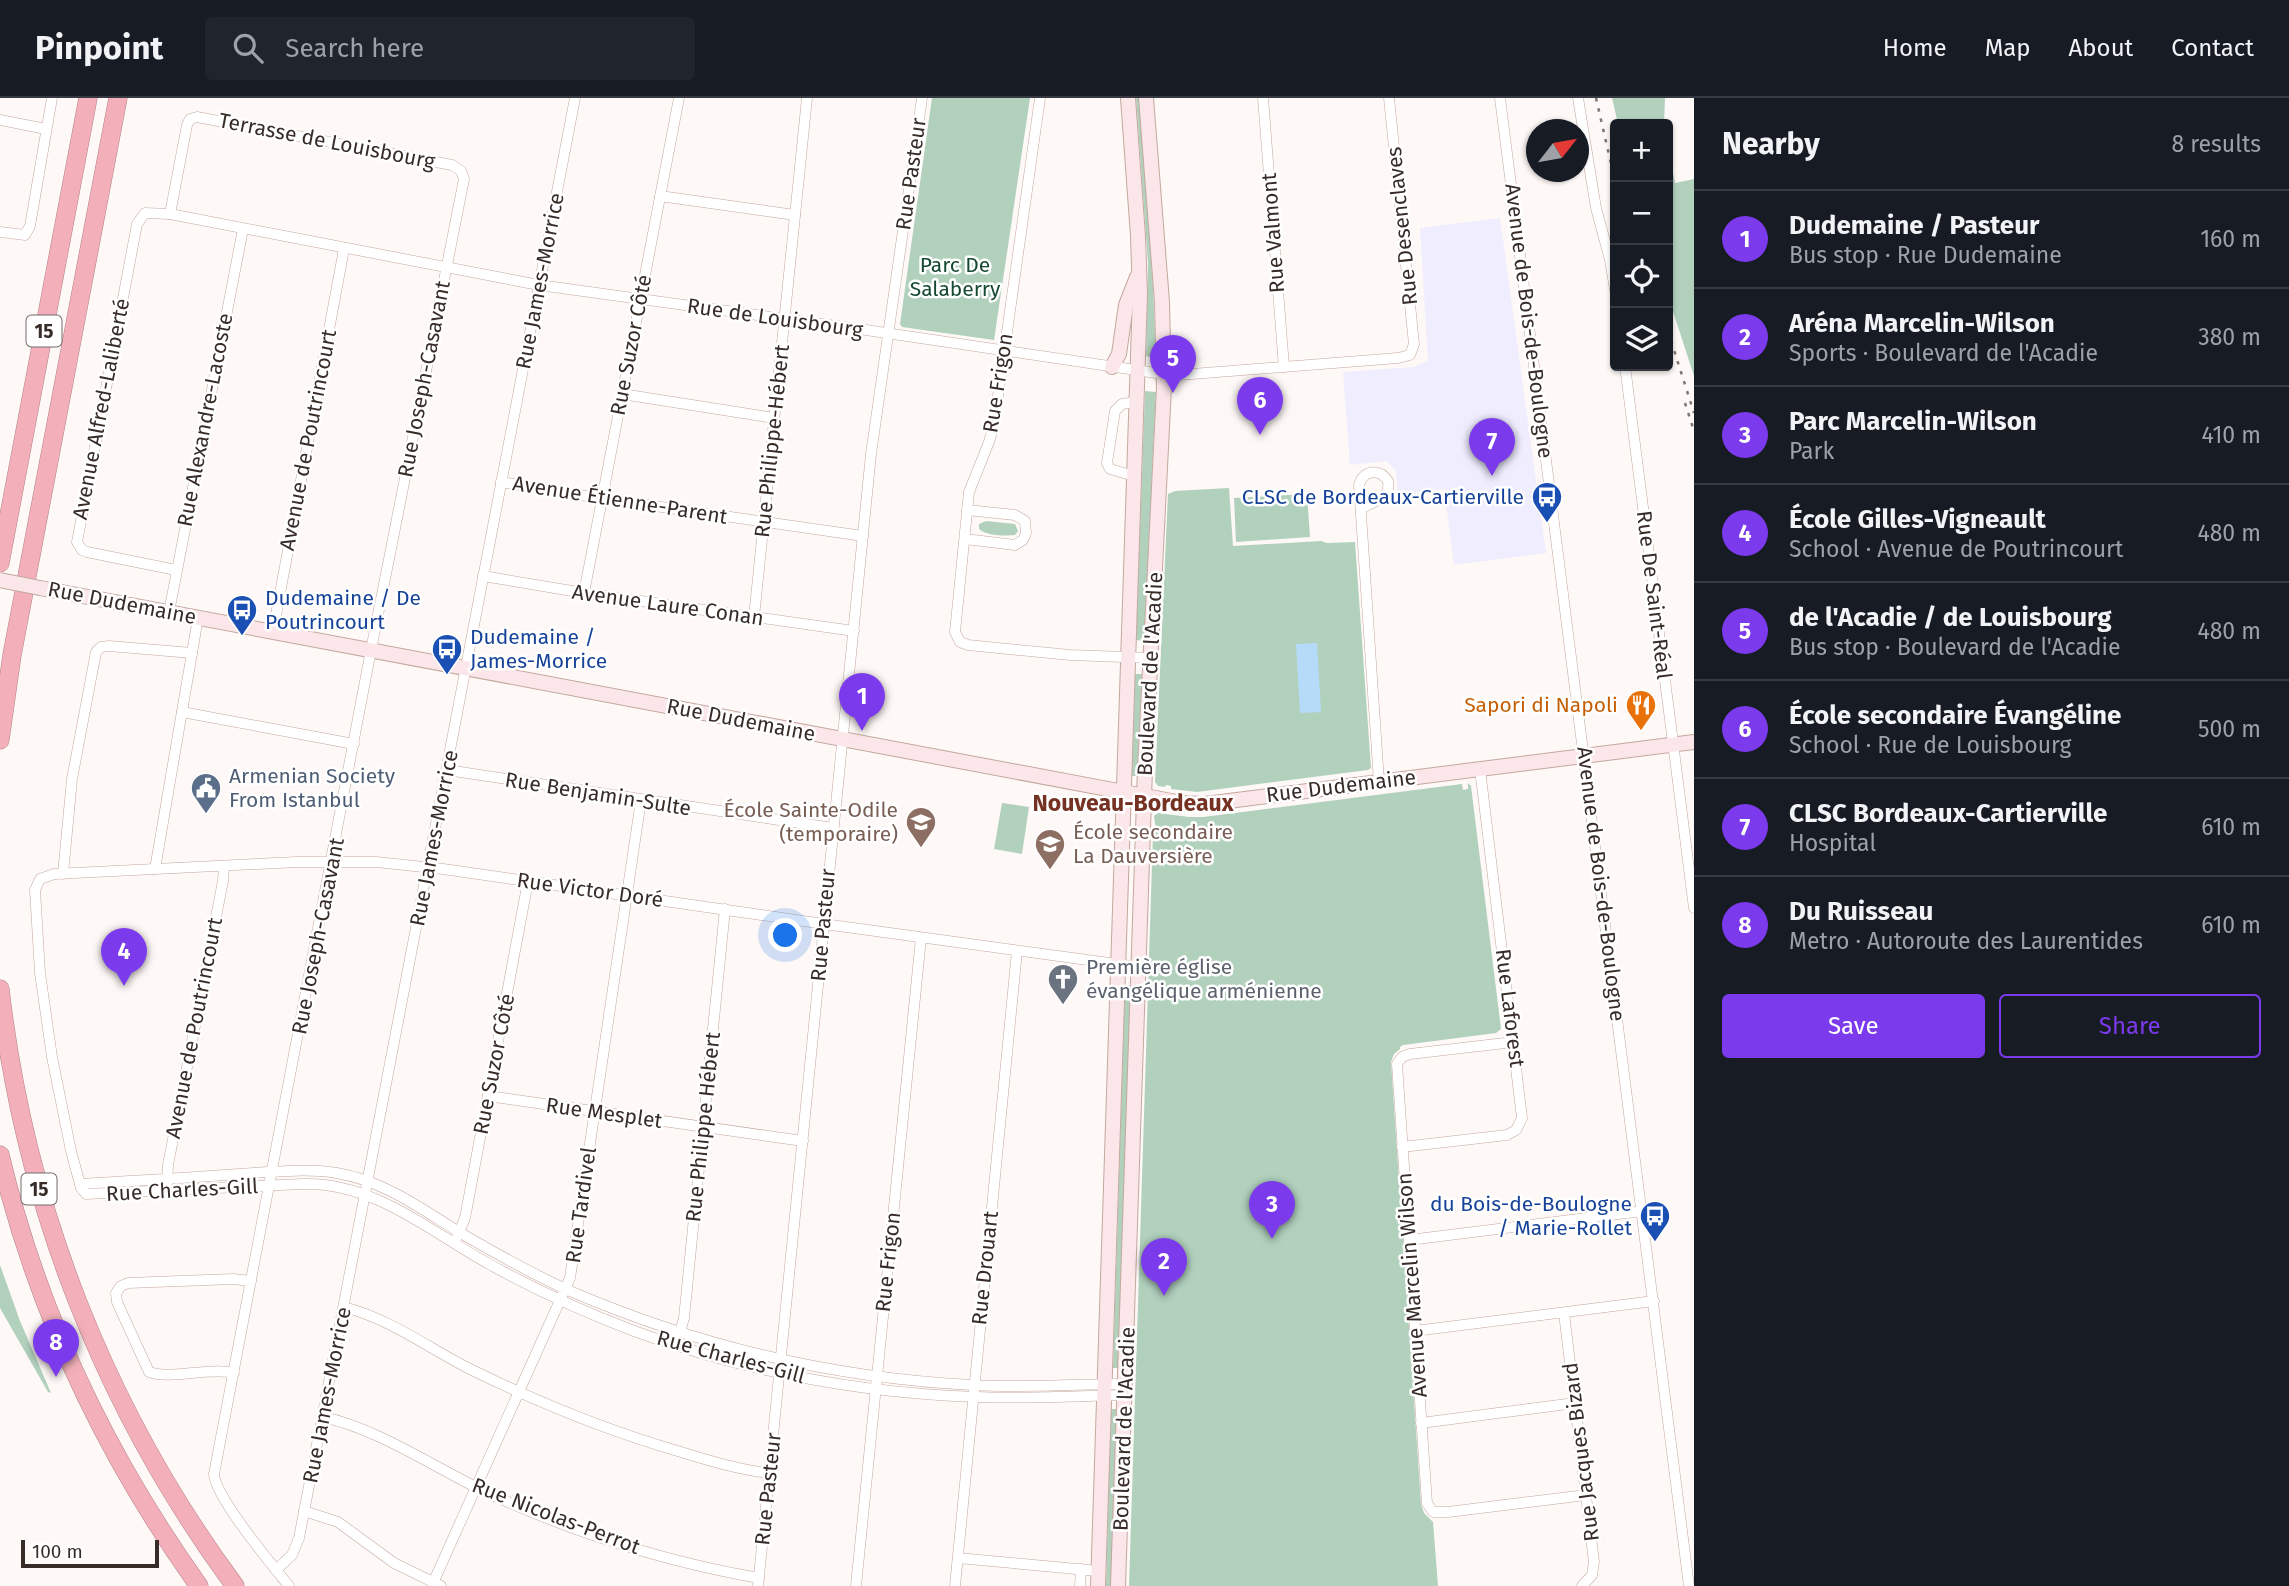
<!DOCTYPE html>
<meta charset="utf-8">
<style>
body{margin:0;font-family:"Fira Sans",sans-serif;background:#20242c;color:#f1f3f6}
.controls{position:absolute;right:21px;top:21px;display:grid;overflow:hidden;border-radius:7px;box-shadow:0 2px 5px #0004}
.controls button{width:63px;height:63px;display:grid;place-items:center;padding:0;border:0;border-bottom:2px solid #363941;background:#171b24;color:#f1f3f6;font:35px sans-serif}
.compass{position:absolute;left:1526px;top:21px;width:63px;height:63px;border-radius:50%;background:#171b24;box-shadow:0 2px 5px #0004;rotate:59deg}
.scale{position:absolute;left:21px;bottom:18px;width:138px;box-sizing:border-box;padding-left:7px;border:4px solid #372c28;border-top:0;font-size:19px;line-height:24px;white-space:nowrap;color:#372c28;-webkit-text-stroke:5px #fff;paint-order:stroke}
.you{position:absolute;left:786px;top:838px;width:24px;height:24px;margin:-18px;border:5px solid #fff;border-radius:50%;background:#1a73e8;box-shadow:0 0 0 10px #1a73e833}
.badge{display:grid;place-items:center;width:46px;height:46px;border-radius:50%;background:#7c3aed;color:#fff;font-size:23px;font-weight:700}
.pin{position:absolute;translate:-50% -58px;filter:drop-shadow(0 2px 4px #0008)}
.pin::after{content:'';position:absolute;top:37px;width:24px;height:21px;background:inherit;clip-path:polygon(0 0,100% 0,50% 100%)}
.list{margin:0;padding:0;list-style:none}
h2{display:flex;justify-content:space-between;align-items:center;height:91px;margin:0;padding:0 28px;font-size:30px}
h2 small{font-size:23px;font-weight:400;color:#9ea1a6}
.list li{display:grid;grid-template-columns:46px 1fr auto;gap:21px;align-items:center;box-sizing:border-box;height:98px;padding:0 28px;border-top:2px solid #363941}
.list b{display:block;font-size:26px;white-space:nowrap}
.list p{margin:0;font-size:23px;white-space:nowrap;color:#9ea1a6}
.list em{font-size:23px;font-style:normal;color:#9ea1a6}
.actions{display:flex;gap:14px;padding:21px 28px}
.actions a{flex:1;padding:16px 0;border:2px solid #7c3aed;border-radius:7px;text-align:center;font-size:24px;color:#7c3aed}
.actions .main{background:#7c3aed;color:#fff}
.icon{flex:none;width:38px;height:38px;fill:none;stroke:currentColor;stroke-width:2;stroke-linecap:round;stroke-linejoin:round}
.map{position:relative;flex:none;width:1694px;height:1488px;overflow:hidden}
header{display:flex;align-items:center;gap:42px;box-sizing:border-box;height:98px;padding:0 35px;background:#171b24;border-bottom:2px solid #363941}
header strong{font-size:33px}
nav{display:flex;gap:38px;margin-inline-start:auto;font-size:24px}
.search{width:490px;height:63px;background:#20242c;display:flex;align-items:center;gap:18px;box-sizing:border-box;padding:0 24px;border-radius:7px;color:#9ea1a6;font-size:26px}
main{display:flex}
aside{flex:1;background:#171b24}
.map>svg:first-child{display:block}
.medical{fill:#efedfe}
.green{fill:#b1d1bd}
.water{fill:#b5dbf9}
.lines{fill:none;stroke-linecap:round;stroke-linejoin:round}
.street-casing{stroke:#c3a89e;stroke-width:11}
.secondary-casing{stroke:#c3a89e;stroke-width:16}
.highway-casing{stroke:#b18287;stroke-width:19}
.street{stroke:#fff;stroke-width:10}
.secondary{stroke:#fbe7ea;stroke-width:14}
.highway{stroke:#f3b0ba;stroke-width:18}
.rail{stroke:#7f7673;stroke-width:2.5;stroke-dasharray:3.5 7;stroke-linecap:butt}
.secondary-bridge-casing{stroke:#c3a89e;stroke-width:16;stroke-linecap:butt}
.secondary-bridge{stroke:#fbe7ea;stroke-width:14}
.labels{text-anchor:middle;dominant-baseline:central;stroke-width:5;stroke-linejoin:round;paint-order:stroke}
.shield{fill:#fff;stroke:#736b68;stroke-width:2}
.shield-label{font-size:19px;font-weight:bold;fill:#372c28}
.street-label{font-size:21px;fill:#372c28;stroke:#fff}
.park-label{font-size:21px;fill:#154930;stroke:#fff}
.transit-label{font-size:21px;fill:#164399;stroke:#fff;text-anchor:end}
.food-label{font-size:21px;fill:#c56008;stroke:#fff;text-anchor:end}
.service-label{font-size:21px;fill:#4e5e75;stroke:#fff;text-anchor:start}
.education-label{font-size:21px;fill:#785e54;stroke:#fff;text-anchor:end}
.worship-label{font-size:21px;fill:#5b616d;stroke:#fff;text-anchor:start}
.neighbourhood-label{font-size:23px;font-weight:bold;fill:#753122;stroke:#fff}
</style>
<header>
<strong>Pinpoint</strong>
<div class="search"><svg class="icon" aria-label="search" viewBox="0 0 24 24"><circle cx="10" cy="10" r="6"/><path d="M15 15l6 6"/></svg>Search here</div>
<nav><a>Home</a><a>Map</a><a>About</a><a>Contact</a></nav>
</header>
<main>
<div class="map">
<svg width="1694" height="1488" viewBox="0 0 1694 1488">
<rect width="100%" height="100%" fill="#fef8f6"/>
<!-- medical -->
<path class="medical" d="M 1500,120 L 1546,455 L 1454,467 L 1444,391 L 1398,396 L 1396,373 L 1387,363 L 1350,367 L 1343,274 L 1414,269 L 1428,263 L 1420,130 Z"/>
<!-- green -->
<g class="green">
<path d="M 932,0 L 1030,0 L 994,242 L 902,229 L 900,226 Z"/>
<path d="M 1136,0 L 1139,0 L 1153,189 L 1156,260 L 1151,257 L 1150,259 L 1146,258 L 1148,165 Z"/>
<path d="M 1612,0 L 1665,0 L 1664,26 L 1618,26 Z"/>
<path d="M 1668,51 L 1675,85 L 1694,81 L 1694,278 L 1668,198 Z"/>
<path d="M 1145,293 L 1156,294 L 1144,543 L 1136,542 Z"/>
<path d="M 1229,390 L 1233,448 L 1321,443 L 1327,445 L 1355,444 L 1371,670 L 1368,672 L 1197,694 L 1171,691 L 1171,688 L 1166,687 L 1165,689 L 1158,688 L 1155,684 L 1168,396 L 1175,393 Z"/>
<path d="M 1307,396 L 1310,439 L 1236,444 L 1234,400 Z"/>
<path d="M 986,423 L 1015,426 L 1018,433 L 1015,437 C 1005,438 987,438 979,431 L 979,426 Z"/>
<path d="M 1135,576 L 1142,576 L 1137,678 L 1132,678 Z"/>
<path d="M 1468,685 L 1471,688 L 1501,931 L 1496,935 L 1403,947 L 1400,949 L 1400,951 L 1394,956 L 1391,964 L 1421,1406 L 1424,1415 L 1433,1424 L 1438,1488 L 1129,1488 L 1153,735 L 1156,733 L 1154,718 L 1158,715 L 1189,719 L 1203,719 L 1462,686 L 1463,692 L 1468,691 Z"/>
<path d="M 1002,705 L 1029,709 L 1022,756 L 994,751 Z"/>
<path d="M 1125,887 L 1131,887 L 1118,1270 L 1113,1270 Z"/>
<path d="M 0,1167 L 20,1223 L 51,1295 L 48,1294 L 0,1210 Z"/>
<path d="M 1111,1311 L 1117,1311 L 1111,1488 L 1106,1488 Z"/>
</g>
<!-- water -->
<path class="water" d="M 1317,545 L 1321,614 L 1300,615 L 1296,546 Z"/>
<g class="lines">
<!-- street casing -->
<g class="street-casing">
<g id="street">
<path d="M 1040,0 L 994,326 L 989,344 L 969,394 L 955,534 L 960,544 L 968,547 L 1070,557 L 1151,560"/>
<path d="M 1263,0 L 1284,269"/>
<path d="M 1500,0 L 1689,1488"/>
<path d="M 1578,0 L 1596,110 L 1610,162 L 1615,192"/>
<path d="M 0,22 L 46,31"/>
<path d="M 660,98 L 795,117"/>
<path d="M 170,116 L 187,27 L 190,21 L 197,19 L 452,67 L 461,73 L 464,81 L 371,552 L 214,1376 C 215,1399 272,1467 289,1488"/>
<path d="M 0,134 L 25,137 L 30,128 L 52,0"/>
<path d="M 1625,268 L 1694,810"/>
<path d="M 622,296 L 774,320"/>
<path d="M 1134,378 L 1110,371 L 1107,365 L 1115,313 L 1122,306 L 1136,304"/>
<path d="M 501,384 L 592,399 L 863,438"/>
<path d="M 1361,411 C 1374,402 1391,402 1388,383 C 1379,370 1363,372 1359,387 L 1379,684"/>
<path d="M 965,441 L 1015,447 L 1023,442 L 1026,435 L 1025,423 L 1015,417 L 967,412"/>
<path d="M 176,472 L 87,454 L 82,452 L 77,444 L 137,126 L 145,115 L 170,116 L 539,187 L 866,232 L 1163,276 L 1179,277 L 1398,260 L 1410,257 L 1414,246 L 1389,0"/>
<path d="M 483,478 L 584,495 L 854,533"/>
<path d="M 584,495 L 679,0"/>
<path d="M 169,514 L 243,131"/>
<path d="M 754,519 L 807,0"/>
<path d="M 273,533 L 344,151"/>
<path d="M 182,614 L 354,646"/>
<path d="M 447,672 L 833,730"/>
<path d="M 155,771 L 198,520"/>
<path d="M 63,776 L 72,681 L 96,554 L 101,549 L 109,548 L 192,555"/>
<path d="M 1514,944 L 1410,956 L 1402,959 L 1397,966 L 1427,1405 L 1433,1414 L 1448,1414 L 1586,1397"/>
<path d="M 488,998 L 803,1043"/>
<path d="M 1402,1049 L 1507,1037 L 1516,1032 L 1522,1020 L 1480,671"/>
<path d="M 167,1085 L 168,1067 L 223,783 L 224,768"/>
<path d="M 80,1086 C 133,1083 186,1080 239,1076 C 271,1074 305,1070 337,1075 C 384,1083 420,1110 459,1134 C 495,1155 532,1176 570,1193 C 698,1248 833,1280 972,1287 C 1023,1290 1074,1286 1125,1286"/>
<path d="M 457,1139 L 465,1120 L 528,783"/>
<path d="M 1409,1142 L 1643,1113"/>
<path d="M 344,1209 C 390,1221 427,1249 468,1270 C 537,1304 608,1333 681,1354 C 710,1363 740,1372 769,1375"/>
<path d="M 1564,1215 L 1594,1464 L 1592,1477 L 1582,1488"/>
<path d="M 1415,1233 L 1654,1203"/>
<path d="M 679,1238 L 684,1220 L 725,811"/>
<path d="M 234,1275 C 208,1269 171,1282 149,1274 L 117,1204 L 116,1195 L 121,1188 L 128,1185 L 233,1181 L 251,1183"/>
<path d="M 1125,1297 C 1075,1298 1026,1301 976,1299 C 860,1295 743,1273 634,1233 C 584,1214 536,1192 489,1166 C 431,1134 373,1083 302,1086 L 86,1096 L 81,1090 L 71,1053 L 52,959 L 40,875 L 35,792 L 40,781 L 54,776 L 297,764 L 376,764 L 443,771 L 824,826 L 1139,869"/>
<path d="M 323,1319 C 379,1331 435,1370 488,1395 C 573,1434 666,1464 759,1480"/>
<path d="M 1421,1325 L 1575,1305"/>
<path d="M 304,1413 L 338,1424 L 394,1465 L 441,1488"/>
<path d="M 958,1460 L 1098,1473"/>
<path d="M 276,1472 L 292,1457 L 299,1440 L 575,0"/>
<path d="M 433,1485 L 570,1180 L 641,702"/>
<path d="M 758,1488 L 871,356 L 922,0"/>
<path d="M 856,1488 L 921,840"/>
<path d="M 955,1488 L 1017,853"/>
<path d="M 1080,1488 L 1081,1471"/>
</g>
</g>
<!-- secondary casing -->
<g class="secondary-casing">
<g id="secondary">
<path d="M 1112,269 L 1119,256 L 1126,207 L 1137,179"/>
<path d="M 40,490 L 1182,705 L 1205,706 L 1694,644"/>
<path d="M 1098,1488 L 1140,196 L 1138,138 L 1128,0"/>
<path d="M 1118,1488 L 1145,671 L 1164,289 L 1162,204 L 1146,0"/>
</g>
</g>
<!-- highway casing -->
<g class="highway-casing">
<g id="highway">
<path d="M 0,465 L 88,0"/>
<path d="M 0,642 L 12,557 L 118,0"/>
<path d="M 0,891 C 25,1108 105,1312 235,1488"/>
<path d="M 0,1057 C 37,1212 106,1358 199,1488"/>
</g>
</g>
<!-- street -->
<use href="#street" class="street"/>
<!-- secondary -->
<use href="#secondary" class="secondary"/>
<!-- highway -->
<use href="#highway" class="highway"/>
<!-- rail -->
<g class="rail">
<path d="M 1596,0 L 1615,83"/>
<path d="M 1668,233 L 1694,315"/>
<path d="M 1685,305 L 1694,333"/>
</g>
<!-- secondary-bridge casing -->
<g class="secondary-bridge-casing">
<path id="secondary-bridge" d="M 0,482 L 40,490"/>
</g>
<!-- secondary-bridge -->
<use href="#secondary-bridge" class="secondary-bridge"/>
</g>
<!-- icons -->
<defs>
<g id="bus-pin" transform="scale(1.575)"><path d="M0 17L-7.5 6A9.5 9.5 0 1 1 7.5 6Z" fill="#1a4fb4" stroke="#fff"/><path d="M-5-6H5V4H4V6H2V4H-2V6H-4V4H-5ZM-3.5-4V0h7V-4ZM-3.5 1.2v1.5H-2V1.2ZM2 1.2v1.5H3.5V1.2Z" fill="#fff"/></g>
<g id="restaurant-pin" transform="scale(1.575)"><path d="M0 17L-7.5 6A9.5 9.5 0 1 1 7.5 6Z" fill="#e8710a" stroke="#fff"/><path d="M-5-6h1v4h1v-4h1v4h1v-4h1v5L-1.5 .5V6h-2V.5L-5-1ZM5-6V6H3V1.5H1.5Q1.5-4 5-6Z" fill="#fff"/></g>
<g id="civic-pin" transform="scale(1.575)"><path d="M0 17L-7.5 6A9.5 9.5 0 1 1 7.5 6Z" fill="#5c6f8a" stroke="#fff"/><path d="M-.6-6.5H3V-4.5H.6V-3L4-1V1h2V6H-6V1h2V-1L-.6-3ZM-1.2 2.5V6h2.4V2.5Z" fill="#fff"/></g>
<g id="school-pin" transform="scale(1.575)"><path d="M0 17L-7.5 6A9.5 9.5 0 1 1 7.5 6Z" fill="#8d6e63" stroke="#fff"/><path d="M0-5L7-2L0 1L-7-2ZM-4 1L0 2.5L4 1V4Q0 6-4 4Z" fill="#fff"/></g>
<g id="church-pin" transform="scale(1.575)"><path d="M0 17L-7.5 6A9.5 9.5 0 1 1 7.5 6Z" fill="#6b7280" stroke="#fff"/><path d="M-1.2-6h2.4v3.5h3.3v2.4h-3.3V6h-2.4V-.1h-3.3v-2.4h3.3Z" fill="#fff"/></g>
</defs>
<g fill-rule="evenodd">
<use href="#bus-pin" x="1547" y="399"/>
<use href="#bus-pin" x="242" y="512"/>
<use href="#bus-pin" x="447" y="551"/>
<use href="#restaurant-pin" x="1641" y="607"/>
<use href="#civic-pin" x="206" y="690"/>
<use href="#school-pin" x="921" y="724"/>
<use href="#school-pin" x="1050" y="746"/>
<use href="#church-pin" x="1063" y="881"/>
<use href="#bus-pin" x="1655" y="1118"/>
</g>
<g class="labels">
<!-- shield labels -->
<g class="shield">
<rect x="26.5" y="217.5" width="35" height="31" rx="5"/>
<rect x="21.5" y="1075.5" width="35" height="31" rx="5"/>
</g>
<g class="shield-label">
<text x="44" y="233">15</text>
<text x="39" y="1091">15</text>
</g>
<!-- street labels -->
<g class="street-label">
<text transform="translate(327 43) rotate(11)">Terrasse de Louisbourg</text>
<text transform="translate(911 76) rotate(-82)">Rue Pasteur</text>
<text transform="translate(1402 128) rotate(-96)">Rue Desenclaves</text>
<text transform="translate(1273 135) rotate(-94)">Rue Valmont</text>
<text transform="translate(540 183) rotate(-79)">Rue James-Morrice</text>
<text transform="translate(775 220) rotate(8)">Rue de Louisbourg</text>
<text transform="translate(1529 223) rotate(83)">Avenue de Bois-de-Boulogne</text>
<text transform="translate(631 247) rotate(-79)">Rue Suzor Côté</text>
<text transform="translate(424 281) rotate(-79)">Rue Joseph-Casavant</text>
<text transform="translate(998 285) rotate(-81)">Rue Frigon</text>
<text transform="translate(101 311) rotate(-79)">Avenue Alfred-Laliberté</text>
<text transform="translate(205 322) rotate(-79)">Rue Alexandre-Lacoste</text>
<text transform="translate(308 342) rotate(-79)">Avenue de Poutrincourt</text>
<text transform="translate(772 343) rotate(-84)">Rue Philippe-Hébert</text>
<text transform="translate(620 402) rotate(9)">Avenue Étienne-Parent</text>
<text transform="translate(1654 497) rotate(83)">Rue De Saint-Réal</text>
<text transform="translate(122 505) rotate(11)">Rue Dudemaine</text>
<text transform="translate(668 507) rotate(8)">Avenue Laure Conan</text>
<text transform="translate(1150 576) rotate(-87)">Boulevard de l'Acadie</text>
<text transform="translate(741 622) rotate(11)">Rue Dudemaine</text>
<text transform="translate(1341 688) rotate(-7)">Rue Dudemaine</text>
<text transform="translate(598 696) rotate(9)">Rue Benjamin-Sulte</text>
<text transform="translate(434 740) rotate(-79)">Rue James-Morrice</text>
<text transform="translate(1601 786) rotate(83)">Avenue de Bois-de-Boulogne</text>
<text transform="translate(590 792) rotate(8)">Rue Victor Doré</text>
<text transform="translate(823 827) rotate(-85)">Rue Pasteur</text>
<text transform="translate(318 838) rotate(-79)">Rue Joseph-Casavant</text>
<text transform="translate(1510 910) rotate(83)">Rue Laforest</text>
<text transform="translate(194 930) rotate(-79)">Avenue de Poutrincourt</text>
<text transform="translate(494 966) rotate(-79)">Rue Suzor Côté</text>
<text transform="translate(604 1015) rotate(8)">Rue Mesplet</text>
<text transform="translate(703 1029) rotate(-84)">Rue Philippe Hébert</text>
<text transform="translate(182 1092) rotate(-3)">Rue Charles-Gill</text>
<text transform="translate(581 1107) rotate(-82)">Rue Tardivel</text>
<text transform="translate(888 1164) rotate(-84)">Rue Frigon</text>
<text transform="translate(985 1170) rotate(-84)">Rue Drouart</text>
<text transform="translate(1412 1187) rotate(-94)">Avenue Marcelin Wilson</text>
<text transform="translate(731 1259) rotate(15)">Rue Charles-Gill</text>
<text transform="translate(327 1297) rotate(-79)">Rue James-Morrice</text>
<text transform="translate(1124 1331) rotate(-88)">Boulevard de l'Acadie</text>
<text transform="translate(1581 1354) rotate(-97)">Rue Jacques Bizard</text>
<text transform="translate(768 1391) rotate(-84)">Rue Pasteur</text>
<text transform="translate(556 1418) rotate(21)">Rue Nicolas-Perrot</text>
</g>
<!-- park labels -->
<g class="park-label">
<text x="955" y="167">Parc De<tspan x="955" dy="24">Salaberry</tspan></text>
</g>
<!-- transit labels -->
<g class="transit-label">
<text x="1524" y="399">CLSC de Bordeaux-Cartierville</text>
<text x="265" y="500" text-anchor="start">Dudemaine / De<tspan x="265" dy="24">Poutrincourt</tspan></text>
<text x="470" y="539" text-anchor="start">Dudemaine /<tspan x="470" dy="24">James-Morrice</tspan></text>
<text x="1632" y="1106">du Bois-de-Boulogne<tspan x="1632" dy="24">/ Marie-Rollet</tspan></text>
</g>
<!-- food labels -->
<g class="food-label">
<text x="1618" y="607">Sapori di Napoli</text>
</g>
<!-- service labels -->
<g class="service-label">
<text x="229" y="678">Armenian Society<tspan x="229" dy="24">From Istanbul</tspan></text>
</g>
<!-- education labels -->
<g class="education-label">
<text x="898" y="712">École Sainte-Odile<tspan x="898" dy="24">(temporaire)</tspan></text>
<text x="1073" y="734" text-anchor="start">École secondaire<tspan x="1073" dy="24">La Dauversière</tspan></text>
</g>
<!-- worship labels -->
<g class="worship-label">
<text x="1086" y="869">Première église<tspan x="1086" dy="24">évangélique arménienne</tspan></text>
</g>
<!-- neighbourhood labels -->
<g class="neighbourhood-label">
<text x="1133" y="705">Nouveau-Bordeaux</text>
</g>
</g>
</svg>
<div class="controls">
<button>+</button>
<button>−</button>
<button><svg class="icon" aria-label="locate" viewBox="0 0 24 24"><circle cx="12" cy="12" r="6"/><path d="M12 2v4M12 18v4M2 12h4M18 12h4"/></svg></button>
<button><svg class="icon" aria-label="layers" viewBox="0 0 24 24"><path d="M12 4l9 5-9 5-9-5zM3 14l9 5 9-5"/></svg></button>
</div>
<svg class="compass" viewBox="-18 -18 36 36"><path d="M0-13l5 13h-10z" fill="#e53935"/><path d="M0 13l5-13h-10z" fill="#9ea1a6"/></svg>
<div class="scale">100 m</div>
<div class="you"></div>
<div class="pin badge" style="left:862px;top:633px">1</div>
<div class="pin badge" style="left:1164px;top:1198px">2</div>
<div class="pin badge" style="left:1272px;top:1141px">3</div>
<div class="pin badge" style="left:124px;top:888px">4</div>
<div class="pin badge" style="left:1173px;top:295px">5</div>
<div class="pin badge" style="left:1260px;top:337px">6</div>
<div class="pin badge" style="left:1492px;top:378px">7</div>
<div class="pin badge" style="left:56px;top:1279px">8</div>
</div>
<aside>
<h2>Nearby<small>8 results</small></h2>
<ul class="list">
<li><span class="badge">1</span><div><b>Dudemaine / Pasteur</b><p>Bus stop · Rue Dudemaine</p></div><em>160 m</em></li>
<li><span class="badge">2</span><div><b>Aréna Marcelin-Wilson</b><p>Sports · Boulevard de l'Acadie</p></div><em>380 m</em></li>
<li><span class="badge">3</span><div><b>Parc Marcelin-Wilson</b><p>Park</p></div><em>410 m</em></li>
<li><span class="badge">4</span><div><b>École Gilles-Vigneault</b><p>School · Avenue de Poutrincourt</p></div><em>480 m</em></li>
<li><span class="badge">5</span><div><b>de l'Acadie / de Louisbourg</b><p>Bus stop · Boulevard de l'Acadie</p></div><em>480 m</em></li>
<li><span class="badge">6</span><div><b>École secondaire Évangéline</b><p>School · Rue de Louisbourg</p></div><em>500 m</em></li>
<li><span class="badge">7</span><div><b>CLSC Bordeaux-Cartierville</b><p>Hospital</p></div><em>610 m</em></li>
<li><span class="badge">8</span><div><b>Du Ruisseau</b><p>Metro · Autoroute des Laurentides</p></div><em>610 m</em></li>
</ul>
<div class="actions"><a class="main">Save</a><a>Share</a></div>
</aside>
</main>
